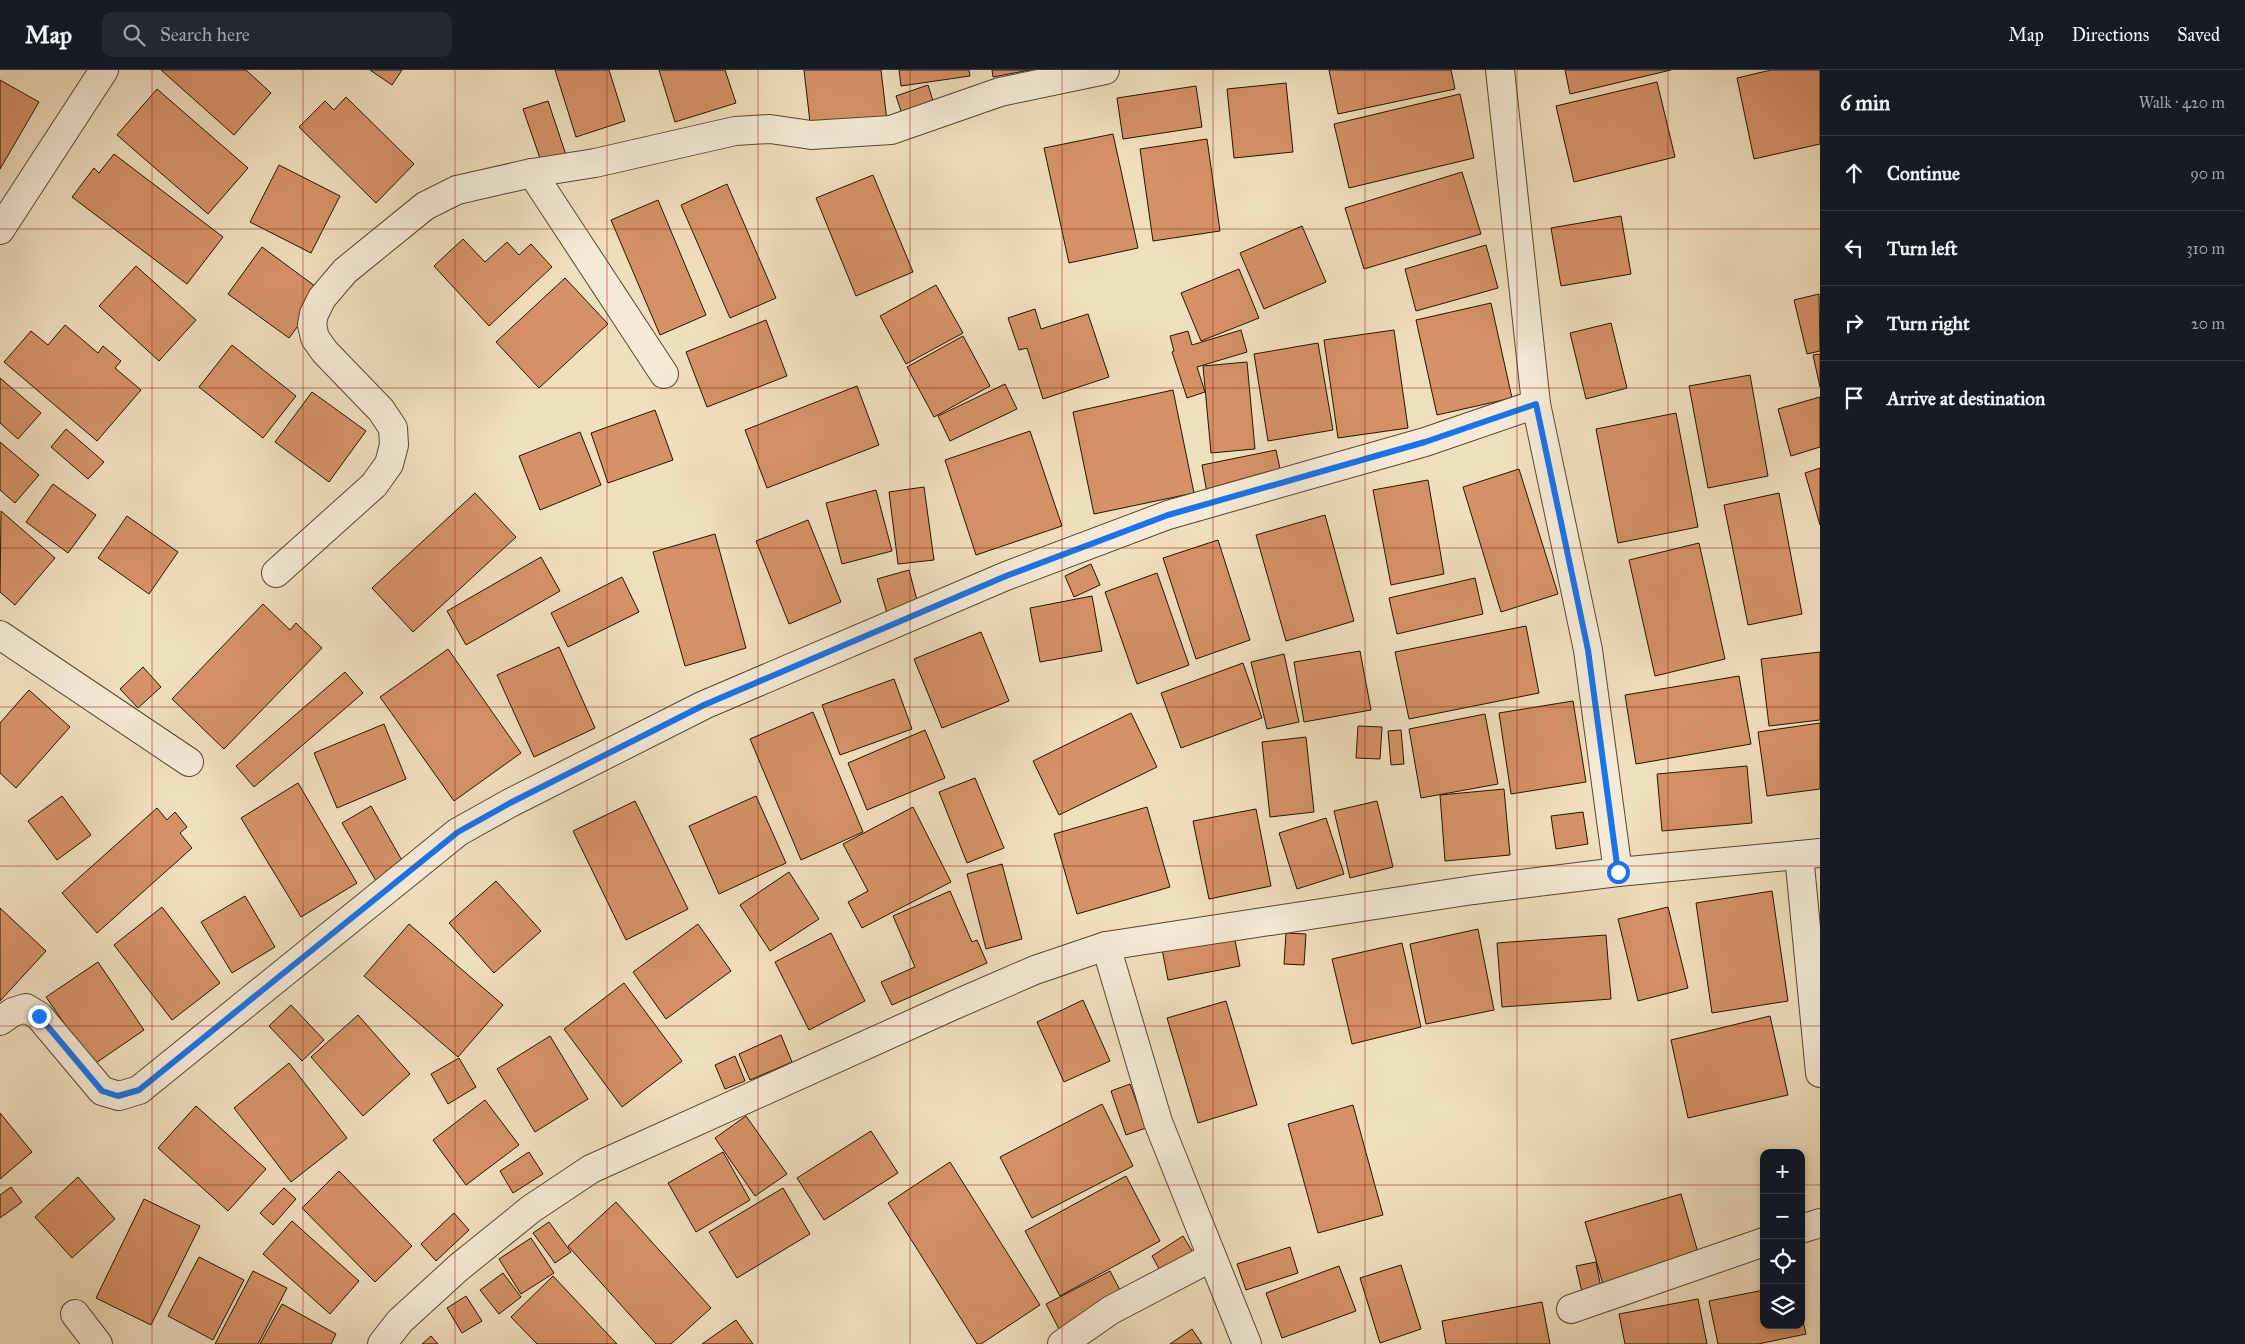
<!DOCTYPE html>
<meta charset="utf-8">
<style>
body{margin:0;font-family:"IM FELL Great Primer",serif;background:#242831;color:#f1f3f6}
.controls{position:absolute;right:15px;bottom:15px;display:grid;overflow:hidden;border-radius:10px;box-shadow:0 2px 8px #0003}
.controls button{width:45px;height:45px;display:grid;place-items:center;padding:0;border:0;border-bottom:1px solid #363941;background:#171b24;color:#f1f3f6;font:25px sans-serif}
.stop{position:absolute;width:15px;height:15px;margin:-11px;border:4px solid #1a73e8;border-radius:50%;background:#fff}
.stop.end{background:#1a73e8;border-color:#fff;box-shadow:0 1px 5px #0008}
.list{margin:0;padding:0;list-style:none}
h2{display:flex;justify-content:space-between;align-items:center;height:65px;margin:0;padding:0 20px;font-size:21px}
h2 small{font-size:16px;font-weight:400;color:#9ea1a6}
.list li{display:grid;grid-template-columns:32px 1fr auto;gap:15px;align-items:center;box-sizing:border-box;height:75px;padding:0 20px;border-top:1px solid #363941}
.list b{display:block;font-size:19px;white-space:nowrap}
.list em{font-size:16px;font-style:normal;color:#9ea1a6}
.icon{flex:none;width:28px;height:28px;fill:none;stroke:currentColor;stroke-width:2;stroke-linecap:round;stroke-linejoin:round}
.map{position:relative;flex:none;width:1820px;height:1274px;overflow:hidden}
header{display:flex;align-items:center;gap:30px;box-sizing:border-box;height:70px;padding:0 25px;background:#171b24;border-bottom:1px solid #363941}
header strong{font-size:24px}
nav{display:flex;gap:28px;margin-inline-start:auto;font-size:18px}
.search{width:350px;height:45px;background:#242831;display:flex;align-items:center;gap:12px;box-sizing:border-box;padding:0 18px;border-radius:10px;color:#9ea1a6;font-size:19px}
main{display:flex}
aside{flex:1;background:#171b24}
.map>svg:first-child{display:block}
.building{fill:#d59266;stroke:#271300}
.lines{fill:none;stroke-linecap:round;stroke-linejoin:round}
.street-casing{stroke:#594630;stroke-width:30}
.street{stroke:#f5ead5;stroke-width:28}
.route{stroke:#1a73e8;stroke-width:6}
.grid{fill:none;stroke:#8f2418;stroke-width:1;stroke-opacity:0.55}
</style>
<header>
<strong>Map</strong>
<div class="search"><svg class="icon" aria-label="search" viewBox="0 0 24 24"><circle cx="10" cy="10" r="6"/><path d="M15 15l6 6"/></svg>Search here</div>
<nav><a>Map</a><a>Directions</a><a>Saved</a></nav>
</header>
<main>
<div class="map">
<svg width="1820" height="1274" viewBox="0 0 1820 1274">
<rect width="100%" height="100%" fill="#f0dfbe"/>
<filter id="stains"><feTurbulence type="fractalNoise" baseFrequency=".004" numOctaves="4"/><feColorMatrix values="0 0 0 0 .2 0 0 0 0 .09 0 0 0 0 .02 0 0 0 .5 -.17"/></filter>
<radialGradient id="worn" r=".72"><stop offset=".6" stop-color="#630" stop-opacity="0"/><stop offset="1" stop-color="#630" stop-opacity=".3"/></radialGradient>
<!-- building -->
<g class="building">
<path d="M 161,0 L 246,0 L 271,23 L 234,65 Z"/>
<path d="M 370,0 L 402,0 L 392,15 Z"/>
<path d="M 555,0 L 609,0 L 625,51 L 576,67 Z"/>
<path d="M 659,0 L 725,0 L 736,33 L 675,52 Z"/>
<path d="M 804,0 L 881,0 L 887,51 L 811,61 Z"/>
<path d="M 899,0 L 969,0 L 970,6 L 901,16 Z"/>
<path d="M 992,0 L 1030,0 L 993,7 Z"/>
<path d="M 1329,0 L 1451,0 L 1455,19 L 1338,44 Z"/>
<path d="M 1565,0 L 1671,0 L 1570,24 Z"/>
<path d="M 1771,0 L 1820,0 L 1820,74 L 1754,89 L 1737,8 Z"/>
<path d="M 0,10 L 39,32 L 0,99 Z"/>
<path d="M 1657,12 L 1675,87 L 1574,112 L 1556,36 Z"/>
<path d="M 1286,13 L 1293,82 L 1234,88 L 1227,19 Z"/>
<path d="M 928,15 L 934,34 L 902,44 L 896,26 Z"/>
<path d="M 1196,16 L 1202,57 L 1123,69 L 1117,28 Z"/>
<path d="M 157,19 L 248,98 L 208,144 L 117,65 Z"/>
<path d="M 1460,24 L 1474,88 L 1349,118 L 1334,54 Z"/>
<path d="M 346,27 L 414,94 L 376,133 L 299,57 L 325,31 L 334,40 Z"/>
<path d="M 548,31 L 567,88 L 543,97 L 523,39 Z"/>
<path d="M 1113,64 L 1138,178 L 1069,193 L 1044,78 Z"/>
<path d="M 1207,69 L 1220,161 L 1153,171 L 1140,79 Z"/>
<path d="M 114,84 L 223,167 L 187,214 L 72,127 L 94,98 L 99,103 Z"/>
<path d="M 279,95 L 340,126 L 311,183 L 250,152 Z"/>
<path d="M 1462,102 L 1481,164 L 1364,199 L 1345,138 Z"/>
<path d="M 873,105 L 913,202 L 856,226 L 816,128 Z"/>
<path d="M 727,114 L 776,228 L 730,248 L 681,135 Z"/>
<path d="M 658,130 L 706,245 L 660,265 L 611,150 Z"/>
<path d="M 1621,146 L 1631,204 L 1561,216 L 1551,158 Z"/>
<path d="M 1302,156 L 1326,212 L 1264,239 L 1240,183 Z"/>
<path d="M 463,169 L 485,192 L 507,172 L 519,185 L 531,174 L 552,197 L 489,256 L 434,196 Z"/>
<path d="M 1486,175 L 1498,218 L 1416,241 L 1405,199 Z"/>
<path d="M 262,177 L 323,222 L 289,268 L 228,224 Z"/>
<path d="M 136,196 L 196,250 L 159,291 L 99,236 Z"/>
<path d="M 1239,199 L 1259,248 L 1201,271 L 1181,223 Z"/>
<path d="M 565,208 L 608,254 L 539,318 L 496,272 Z"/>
<path d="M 936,215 L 963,263 L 906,294 L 880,246 Z"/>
<path d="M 1819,224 L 1820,281 L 1807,284 L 1794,230 Z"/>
<path d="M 1491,233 L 1512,328 L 1437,345 L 1416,250 Z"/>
<path d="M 1035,239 L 1041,259 L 1088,244 L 1109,307 L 1043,329 L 1027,278 L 1019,280 L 1008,248 Z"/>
<path d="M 766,250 L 787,306 L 707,337 L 686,282 Z"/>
<path d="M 1611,253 L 1627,318 L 1586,329 L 1570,263 Z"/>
<path d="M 65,255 L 98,283 L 103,276 L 121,291 L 115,298 L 141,320 L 97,371 L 4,292 L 31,261 L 48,275 Z"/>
<path d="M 1241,260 L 1247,282 L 1197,297 L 1205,322 L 1187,328 L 1172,282 L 1174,281 L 1170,266 L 1188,261 L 1192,275 Z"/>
<path d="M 1394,260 L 1408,358 L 1338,368 L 1324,270 Z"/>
<path d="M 963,266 L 990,316 L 934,347 L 907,297 Z"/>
<path d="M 1318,273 L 1333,360 L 1268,371 L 1254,284 Z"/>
<path d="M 232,275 L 296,326 L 263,368 L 199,317 Z"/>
<path d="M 1820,284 L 1820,317 L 1813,285 Z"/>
<path d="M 1247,292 L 1255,379 L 1211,383 L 1203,296 Z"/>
<path d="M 1750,305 L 1768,406 L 1708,418 L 1689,316 Z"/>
<path d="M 0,308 L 41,343 L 18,369 L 0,353 Z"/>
<path d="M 1005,314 L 1017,339 L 950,371 L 938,346 Z"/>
<path d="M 857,316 L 879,375 L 767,418 L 745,360 Z"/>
<path d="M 1173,320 L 1194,423 L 1094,444 L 1073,342 Z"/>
<path d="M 312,322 L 366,361 L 329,412 L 275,372 Z"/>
<path d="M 1820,327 L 1820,377 L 1791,386 L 1778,339 Z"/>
<path d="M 655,340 L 673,390 L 608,413 L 591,363 Z"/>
<path d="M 1676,343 L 1698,457 L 1618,473 L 1596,359 Z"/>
<path d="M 66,359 L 104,392 L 88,409 L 51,377 Z"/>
<path d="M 1030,361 L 1062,456 L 976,485 L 945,390 Z"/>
<path d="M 580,362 L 601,415 L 540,440 L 519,386 Z"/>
<path d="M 0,372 L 39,405 L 15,433 L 0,420 Z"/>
<path d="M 1276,380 L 1282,408 L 1207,423 L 1202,395 Z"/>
<path d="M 1820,398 L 1820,455 L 1805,403 Z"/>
<path d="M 1519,399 L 1558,524 L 1501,542 L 1463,417 Z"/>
<path d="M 1428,410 L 1444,504 L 1391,515 L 1373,420 Z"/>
<path d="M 53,414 L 96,445 L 68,483 L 26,452 Z"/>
<path d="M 924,417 L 934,490 L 898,494 L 889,422 Z"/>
<path d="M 876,420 L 892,481 L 842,494 L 826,433 Z"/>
<path d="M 475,423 L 516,467 L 413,562 L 372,518 Z"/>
<path d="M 1779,423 L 1802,544 L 1748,555 L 1724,435 Z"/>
<path d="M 1,441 L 55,488 L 15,535 L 0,522 Z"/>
<path d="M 1325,445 L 1354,551 L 1286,571 L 1256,465 Z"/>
<path d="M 127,446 L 178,482 L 149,524 L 98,488 Z"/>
<path d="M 808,450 L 841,532 L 789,554 L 756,471 Z"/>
<path d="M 715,464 L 746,578 L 685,596 L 653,482 Z"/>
<path d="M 1218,470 L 1250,570 L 1196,589 L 1163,488 Z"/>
<path d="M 1699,473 L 1725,589 L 1655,606 L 1629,490 Z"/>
<path d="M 541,487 L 560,521 L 466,575 L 447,541 Z"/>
<path d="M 1091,494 L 1100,515 L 1074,527 L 1065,506 Z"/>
<path d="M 909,500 L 918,534 L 887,543 L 877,509 Z"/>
<path d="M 1157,503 L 1189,595 L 1137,614 L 1105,522 Z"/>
<path d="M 622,507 L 639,542 L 568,577 L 551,543 Z"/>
<path d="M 1475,508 L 1483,544 L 1397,564 L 1389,528 Z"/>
<path d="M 1092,526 L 1102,581 L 1040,592 L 1030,538 Z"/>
<path d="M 263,534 L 290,560 L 296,553 L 322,578 L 224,679 L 172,629 Z"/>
<path d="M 1526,556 L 1539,623 L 1409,649 L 1395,582 Z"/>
<path d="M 981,562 L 1009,631 L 942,658 L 914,589 Z"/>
<path d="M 559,577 L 595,658 L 534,687 L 497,605 Z"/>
<path d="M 448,579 L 521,683 L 454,731 L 380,627 Z"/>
<path d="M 1360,581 L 1371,640 L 1304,652 L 1294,592 Z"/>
<path d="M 1820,582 L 1820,650 L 1769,656 L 1761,589 Z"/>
<path d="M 1284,584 L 1299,652 L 1267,659 L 1251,592 Z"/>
<path d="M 1243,593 L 1262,648 L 1181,678 L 1161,623 Z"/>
<path d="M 143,597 L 161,617 L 138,638 L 120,619 Z"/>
<path d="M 345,602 L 363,623 L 254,717 L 236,696 Z"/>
<path d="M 1739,606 L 1751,674 L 1636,694 L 1625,625 Z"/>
<path d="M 894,609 L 912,659 L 840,685 L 822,635 Z"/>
<path d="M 29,620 L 70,657 L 16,718 L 0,703 L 0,653 Z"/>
<path d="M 1573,631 L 1586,712 L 1511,724 L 1499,643 Z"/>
<path d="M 813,642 L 863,762 L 801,790 L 750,669 Z"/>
<path d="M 1131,643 L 1157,697 L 1059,745 L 1033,691 Z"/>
<path d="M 1485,644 L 1498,714 L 1421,728 L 1409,659 Z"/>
<path d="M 1820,653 L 1820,719 L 1767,726 L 1758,662 Z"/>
<path d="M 384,654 L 406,709 L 337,738 L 314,683 Z"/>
<path d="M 1358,656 L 1382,657 L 1380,689 L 1356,688 Z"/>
<path d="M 925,660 L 945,708 L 867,740 L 848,693 Z"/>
<path d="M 1401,660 L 1404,694 L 1391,695 L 1388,661 Z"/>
<path d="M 1306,667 L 1314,742 L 1270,747 L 1262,672 Z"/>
<path d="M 1747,696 L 1752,753 L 1662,761 L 1657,704 Z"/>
<path d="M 975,708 L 1004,778 L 967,793 L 939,722 Z"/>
<path d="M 298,713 L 357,813 L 301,847 L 241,748 Z"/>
<path d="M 1504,719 L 1510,785 L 1445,791 L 1440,725 Z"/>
<path d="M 62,726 L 91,765 L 57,790 L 28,751 Z"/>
<path d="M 756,726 L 786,793 L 719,824 L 689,756 Z"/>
<path d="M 635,731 L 688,839 L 626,870 L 573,761 Z"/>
<path d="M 1377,731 L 1393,797 L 1350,808 L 1334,741 Z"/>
<path d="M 371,736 L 404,794 L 376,811 L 342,753 Z"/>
<path d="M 913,737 L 951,812 L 862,858 L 848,832 L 868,821 L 843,774 Z"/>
<path d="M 1147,737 L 1170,817 L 1077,844 L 1054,764 Z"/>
<path d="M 157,738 L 167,750 L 175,742 L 187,757 L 180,763 L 192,778 L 97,863 L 62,823 Z"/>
<path d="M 1256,739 L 1271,816 L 1209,829 L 1193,751 Z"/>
<path d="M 1583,742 L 1588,774 L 1556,779 L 1551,746 Z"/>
<path d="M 1326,748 L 1344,804 L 1297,819 L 1279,763 Z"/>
<path d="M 1002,794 L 1022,869 L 986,879 L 967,804 Z"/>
<path d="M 789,802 L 819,849 L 770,881 L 740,835 Z"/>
<path d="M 496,811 L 541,861 L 494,903 L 449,853 Z"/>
<path d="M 950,821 L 972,872 L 977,870 L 987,893 L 892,935 L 881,912 L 915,897 L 893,846 Z"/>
<path d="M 1772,821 L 1788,931 L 1712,943 L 1696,833 Z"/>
<path d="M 245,826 L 275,877 L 232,903 L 201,852 Z"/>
<path d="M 162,837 L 220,913 L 172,950 L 114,875 Z"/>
<path d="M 1668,837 L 1688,918 L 1638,931 L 1618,849 Z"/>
<path d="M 0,838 L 46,881 L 0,931 Z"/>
<path d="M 409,854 L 503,935 L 458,987 L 364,906 Z"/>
<path d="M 698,854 L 731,901 L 666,949 L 633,902 Z"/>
<path d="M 1478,859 L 1494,940 L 1426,954 L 1410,874 Z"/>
<path d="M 831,863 L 865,931 L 809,960 L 775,892 Z"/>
<path d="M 1286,863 L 1306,864 L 1304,895 L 1284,894 Z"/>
<path d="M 1234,865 L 1240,896 L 1168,910 L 1162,879 Z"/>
<path d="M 1606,865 L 1611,929 L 1502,937 L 1497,873 Z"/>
<path d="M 1402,873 L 1421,957 L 1352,974 L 1332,889 Z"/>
<path d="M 98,892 L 144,960 L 93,995 L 46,927 Z"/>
<path d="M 624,913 L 682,991 L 622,1037 L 564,959 Z"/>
<path d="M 1083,930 L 1110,991 L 1064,1012 L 1037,952 Z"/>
<path d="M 1226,931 L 1257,1035 L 1198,1053 L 1167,948 Z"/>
<path d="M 291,935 L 324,970 L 302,991 L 269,956 Z"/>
<path d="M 358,945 L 410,1004 L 363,1046 L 311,987 Z"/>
<path d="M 1770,946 L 1788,1025 L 1688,1048 L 1671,970 Z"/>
<path d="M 781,965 L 792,992 L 750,1010 L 739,984 Z"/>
<path d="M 550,966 L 588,1029 L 535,1062 L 497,999 Z"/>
<path d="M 735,986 L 745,1011 L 725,1019 L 715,995 Z"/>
<path d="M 459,988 L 476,1017 L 448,1034 L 431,1004 Z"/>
<path d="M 289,993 L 347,1068 L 291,1112 L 234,1038 Z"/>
<path d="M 1130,1014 L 1146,1058 L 1126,1065 L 1111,1021 Z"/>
<path d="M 485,1030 L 519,1075 L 466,1115 L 433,1070 Z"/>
<path d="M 1102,1034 L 1133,1096 L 1032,1148 L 1000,1087 Z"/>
<path d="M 1353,1035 L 1383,1145 L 1318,1163 L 1288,1054 Z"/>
<path d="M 196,1036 L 266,1099 L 228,1141 L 158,1078 Z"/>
<path d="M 0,1043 L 32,1082 L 0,1109 Z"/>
<path d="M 746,1046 L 787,1104 L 755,1126 L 715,1068 Z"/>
<path d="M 871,1061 L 898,1103 L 824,1150 L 797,1108 Z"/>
<path d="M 529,1082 L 543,1104 L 513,1123 L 500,1101 Z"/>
<path d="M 723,1082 L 750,1130 L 696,1162 L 668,1113 Z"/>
<path d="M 950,1092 L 1040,1235 L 981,1274 L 977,1274 L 888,1133 Z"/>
<path d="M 339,1101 L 412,1176 L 375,1212 L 302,1138 Z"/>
<path d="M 1126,1106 L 1160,1171 L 1060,1226 L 1025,1161 Z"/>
<path d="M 78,1107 L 115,1149 L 72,1188 L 35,1147 Z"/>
<path d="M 11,1117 L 22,1132 L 0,1148 L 0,1125 Z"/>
<path d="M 284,1118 L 296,1129 L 273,1155 L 260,1143 Z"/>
<path d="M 783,1118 L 810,1164 L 737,1208 L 709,1162 Z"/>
<path d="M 1681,1124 L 1699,1186 L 1603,1214 L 1585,1152 Z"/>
<path d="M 144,1129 L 200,1156 L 151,1255 L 96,1228 Z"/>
<path d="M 616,1132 L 711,1238 L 671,1274 L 656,1274 L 568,1176 Z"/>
<path d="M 454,1143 L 469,1160 L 436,1191 L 421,1174 Z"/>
<path d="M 292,1151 L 359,1211 L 330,1244 L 263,1184 Z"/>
<path d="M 549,1152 L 571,1182 L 555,1193 L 533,1163 Z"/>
<path d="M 1183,1166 L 1194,1184 L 1162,1204 L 1152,1186 Z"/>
<path d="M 531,1168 L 554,1203 L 521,1224 L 499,1189 Z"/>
<path d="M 1290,1177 L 1298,1203 L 1246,1220 L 1237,1194 Z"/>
<path d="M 199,1187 L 244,1210 L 213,1270 L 168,1246 Z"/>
<path d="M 1596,1192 L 1601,1218 L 1582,1222 L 1576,1196 Z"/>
<path d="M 1401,1195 L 1421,1259 L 1380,1273 L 1360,1208 Z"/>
<path d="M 1339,1196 L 1356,1241 L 1282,1268 L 1266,1223 Z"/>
<path d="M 253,1201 L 287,1218 L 258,1274 L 215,1274 Z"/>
<path d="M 1110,1201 L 1123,1226 L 1059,1259 L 1046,1234 Z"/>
<path d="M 503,1203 L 521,1227 L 499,1244 L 480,1220 Z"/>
<path d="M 553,1206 L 617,1274 L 537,1274 L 511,1247 Z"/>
<path d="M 1764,1220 L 1764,1255 L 1801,1255 L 1801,1242 L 1806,1264 L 1758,1274 L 1718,1274 L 1709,1231 Z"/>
<path d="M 466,1226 L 482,1251 L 462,1263 L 447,1238 Z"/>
<path d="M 1698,1229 L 1707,1274 L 1625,1274 L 1619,1244 Z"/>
<path d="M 1542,1232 L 1550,1274 L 1446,1274 L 1442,1251 Z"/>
<path d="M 282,1234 L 336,1264 L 331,1274 L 260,1274 Z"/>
<path d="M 736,1250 L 753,1274 L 702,1274 Z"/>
<path d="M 1192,1259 L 1202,1274 L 1170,1274 Z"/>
<path d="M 431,1266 L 438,1274 L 422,1274 Z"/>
</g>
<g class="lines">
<!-- street casing -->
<g class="street-casing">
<g id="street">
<path d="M 1500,0 L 1536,334 L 1588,580 L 1618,802"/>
<path d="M 532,103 L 664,304"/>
<path d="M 0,160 L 104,0"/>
<path d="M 276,503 L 374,415 L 389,394 L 394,375 L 393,358 L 381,340 L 325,282 L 315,268 L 312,255 L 314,244 L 322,228 L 345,201 L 425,136 L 457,120 L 532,103 L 595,93 L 735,61 L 770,59 L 811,65 L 891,60 L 1000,22 L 1105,0"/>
<path d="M 0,565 L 189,692"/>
<path d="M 1799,785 L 1820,1003"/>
<path d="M 1106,876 L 1158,1052 L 1247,1274"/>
<path d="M 0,951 L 13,942 L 26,938 L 39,946 L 102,1021 L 119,1026 L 139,1020 L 458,762 L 510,733 L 704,635 L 1006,506 L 1168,445 L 1425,372 L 1536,334"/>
<path d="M 1801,1159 L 1820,1153"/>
<path d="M 1571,1239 L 1764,1172"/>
<path d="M 75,1244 L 98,1274"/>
<path d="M 382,1274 L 400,1251 L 458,1198 L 531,1139 L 591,1099 L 952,936 L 1035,900 L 1106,876 L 1473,820 L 1618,802 L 1820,783"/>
<path d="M 1062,1274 L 1111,1240 L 1212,1187"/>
</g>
</g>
<!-- street -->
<use href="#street" class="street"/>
</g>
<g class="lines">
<!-- route -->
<path class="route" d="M 39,946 L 102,1021 L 118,1026 L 139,1020 L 458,762 L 510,733 L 704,635 L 1006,506 L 1168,445 L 1425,372 L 1536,334 L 1588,580 L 1618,802"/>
</g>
<!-- grid -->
<path class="grid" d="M 152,0 L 152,1274M 303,0 L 303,1274M 455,0 L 455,1274M 607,0 L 607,1274M 758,0 L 758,1274M 910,0 L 910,1274M 1062,0 L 1062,1274M 1213,0 L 1213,1274M 1365,0 L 1365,1274M 1517,0 L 1517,1274M 1668,0 L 1668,1274M 0,159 L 1820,159M 0,318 L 1820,318M 0,478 L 1820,478M 0,637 L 1820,637M 0,796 L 1820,796M 0,956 L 1820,956M 0,1115 L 1764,1115M 1801,1115 L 1820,1115"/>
<rect width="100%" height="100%" filter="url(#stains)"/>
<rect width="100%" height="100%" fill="url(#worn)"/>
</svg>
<div class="controls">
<button>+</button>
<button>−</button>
<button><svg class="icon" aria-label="locate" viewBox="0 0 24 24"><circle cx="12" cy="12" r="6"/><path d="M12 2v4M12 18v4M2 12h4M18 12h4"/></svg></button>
<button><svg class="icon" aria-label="layers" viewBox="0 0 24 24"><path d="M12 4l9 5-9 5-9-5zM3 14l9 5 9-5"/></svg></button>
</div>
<div class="stop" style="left:1618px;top:802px"></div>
<div class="stop end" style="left:39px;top:946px"></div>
</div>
<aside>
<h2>6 min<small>Walk · 420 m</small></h2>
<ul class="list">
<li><svg class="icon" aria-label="ahead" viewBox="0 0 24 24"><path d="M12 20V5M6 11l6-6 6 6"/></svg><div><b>Continue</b></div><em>90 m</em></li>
<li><svg class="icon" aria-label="left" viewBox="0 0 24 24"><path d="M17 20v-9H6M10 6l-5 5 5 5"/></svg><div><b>Turn left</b></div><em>310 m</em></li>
<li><svg class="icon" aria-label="right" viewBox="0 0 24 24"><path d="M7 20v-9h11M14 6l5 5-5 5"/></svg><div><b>Turn right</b></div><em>20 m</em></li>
<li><svg class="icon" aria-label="arrive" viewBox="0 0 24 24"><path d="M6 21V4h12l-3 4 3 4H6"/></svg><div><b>Arrive at destination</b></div></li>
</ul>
</aside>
</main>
